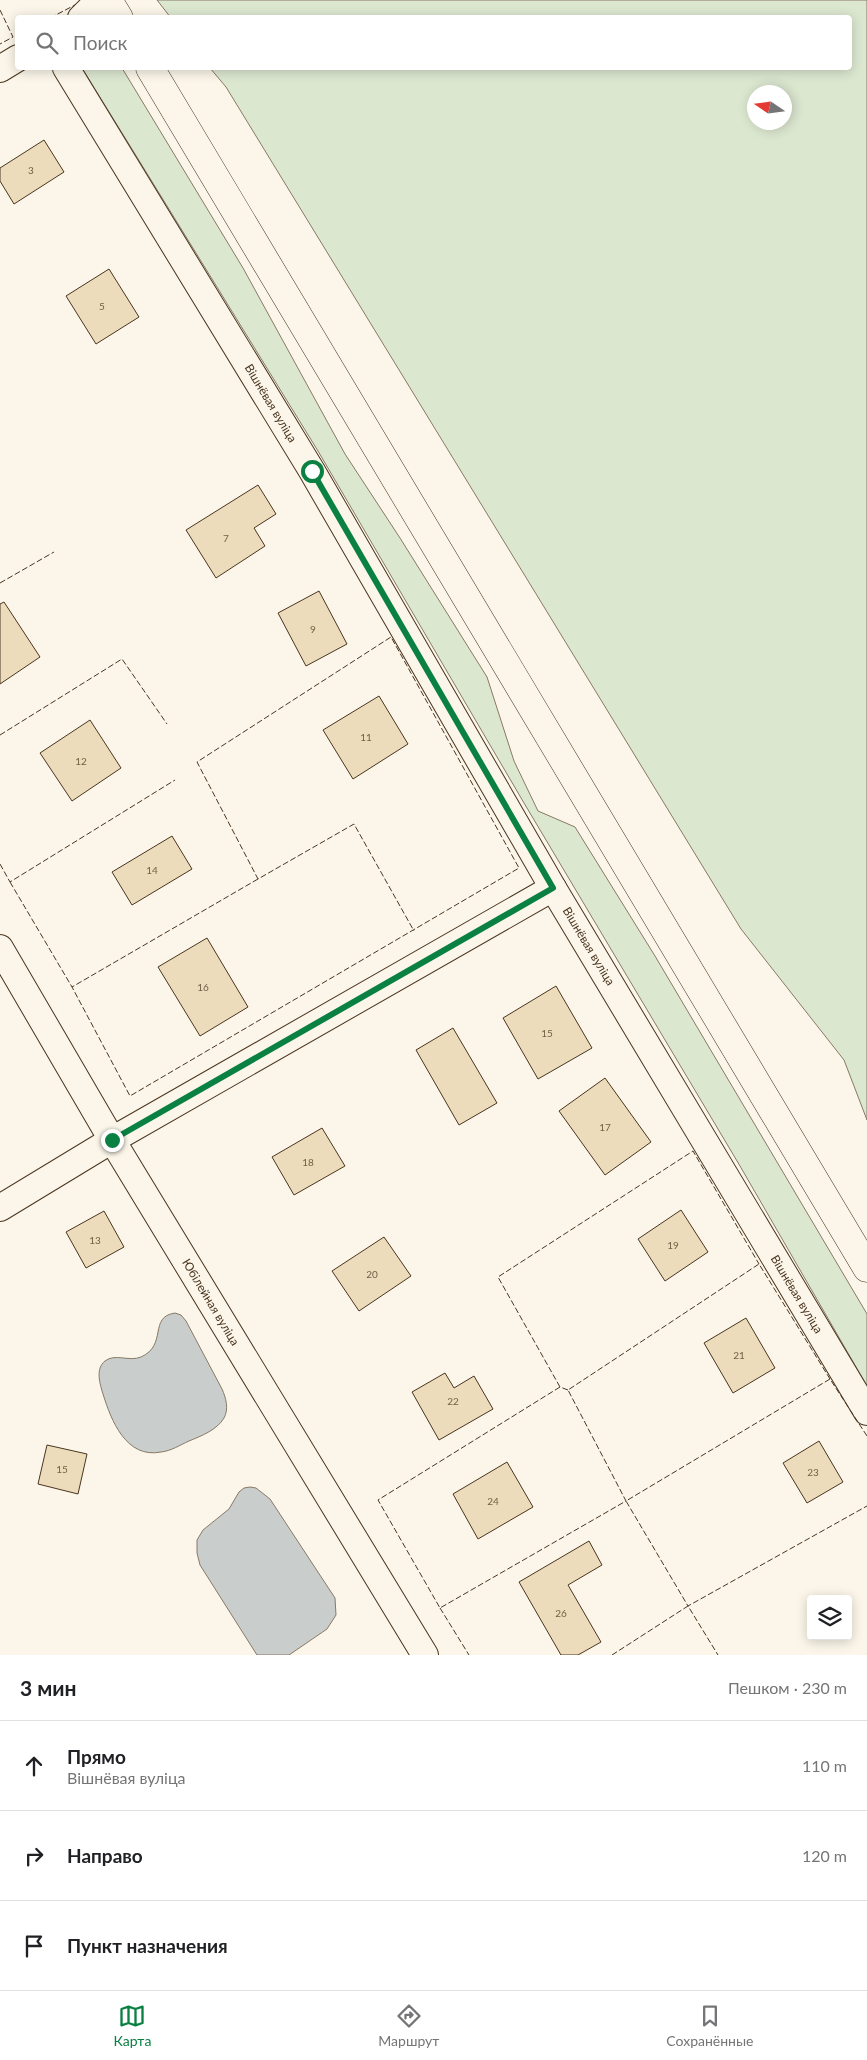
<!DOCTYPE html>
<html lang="ru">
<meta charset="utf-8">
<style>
body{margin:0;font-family:Lato,sans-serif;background:#f2f2f2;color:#202124}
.controls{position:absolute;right:15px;bottom:15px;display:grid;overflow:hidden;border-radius:5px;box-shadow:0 2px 12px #0003}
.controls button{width:45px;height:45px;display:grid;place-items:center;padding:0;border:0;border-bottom:1px solid #e0e0e0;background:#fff;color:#202124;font:25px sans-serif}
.compass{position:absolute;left:747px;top:85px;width:45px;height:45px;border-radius:50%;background:#fff;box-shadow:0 2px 12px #0003;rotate:283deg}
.stop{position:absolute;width:15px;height:15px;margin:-11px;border:4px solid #0b8043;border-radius:50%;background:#fff}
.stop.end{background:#0b8043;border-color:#fff;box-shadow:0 1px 5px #0008}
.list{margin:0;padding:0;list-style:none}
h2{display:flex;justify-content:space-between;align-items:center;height:65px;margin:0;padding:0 20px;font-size:21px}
h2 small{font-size:16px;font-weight:400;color:#757577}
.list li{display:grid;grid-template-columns:32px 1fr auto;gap:15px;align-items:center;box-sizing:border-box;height:90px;padding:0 20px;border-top:1px solid #e0e0e0}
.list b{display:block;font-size:19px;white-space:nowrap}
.list p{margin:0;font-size:16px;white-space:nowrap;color:#757577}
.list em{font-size:16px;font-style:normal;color:#757577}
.icon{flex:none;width:28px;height:28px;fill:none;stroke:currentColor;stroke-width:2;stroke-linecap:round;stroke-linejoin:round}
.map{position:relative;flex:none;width:867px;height:1655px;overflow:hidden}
.search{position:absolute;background:#fff;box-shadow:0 2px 12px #0003;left:15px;right:15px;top:15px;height:55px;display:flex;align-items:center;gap:12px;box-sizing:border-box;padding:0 18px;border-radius:5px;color:#757577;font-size:19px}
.sheet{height:335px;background:#fff}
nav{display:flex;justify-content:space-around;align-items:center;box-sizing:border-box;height:70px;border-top:1px solid #e0e0e0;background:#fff;font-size:14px;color:#757577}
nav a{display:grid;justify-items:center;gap:2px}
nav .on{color:#0b8043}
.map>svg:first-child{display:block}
.green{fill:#dce7d0;stroke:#887966;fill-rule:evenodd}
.water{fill:#c9cecd;stroke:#887966}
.building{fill:#ecdcbc;stroke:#4a3520}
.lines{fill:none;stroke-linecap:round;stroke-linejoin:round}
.street-casing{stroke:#4a3520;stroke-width:28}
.secondary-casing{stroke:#4a3520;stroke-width:29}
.street{stroke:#fbf6e9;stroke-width:26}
.secondary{stroke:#fbf6e9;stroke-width:28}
.fence{stroke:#4a3520;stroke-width:1;stroke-dasharray:6 2.5;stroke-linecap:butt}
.route{stroke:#0b8043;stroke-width:6}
.labels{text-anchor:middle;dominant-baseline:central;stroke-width:4;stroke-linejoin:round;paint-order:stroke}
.number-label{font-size:10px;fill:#725f47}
.street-label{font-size:12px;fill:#4a3520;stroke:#fbf6e9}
</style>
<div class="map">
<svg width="867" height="1655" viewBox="0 0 867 1655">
<rect width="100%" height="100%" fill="#fbf6e9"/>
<!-- green -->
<g class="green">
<path d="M 157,0 L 867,0 L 867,1120 L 844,1060 L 741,929 L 226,87 L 210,68 L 850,68 L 850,18 L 171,18 ZM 784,92 L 784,122 L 754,122 L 754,92 Z"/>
<path d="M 82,68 L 122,68 L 243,268 L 345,454 L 400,538 L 487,677 L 514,761 L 538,811 L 575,827 L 655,956 L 867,1314 L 867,1386 L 740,1166 L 524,803 L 318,451 Z"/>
</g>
<!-- water -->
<g class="water">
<path d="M 175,1313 L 181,1315 L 186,1321 L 222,1389 C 226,1398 229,1409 224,1418 C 217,1430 201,1436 189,1441 C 180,1445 171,1451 161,1452 C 126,1459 111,1420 103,1394 C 100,1384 95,1369 105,1361 C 115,1353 129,1362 141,1357 C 168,1345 148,1317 175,1313 Z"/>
<path d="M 250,1487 L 256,1488 L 270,1499 L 335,1598 L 336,1615 L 327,1629 L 289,1655 L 257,1655 L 200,1565 L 197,1553 L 197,1540 L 203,1530 L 229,1509 L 239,1492 L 244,1488 Z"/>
</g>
<!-- building -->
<g class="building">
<path d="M 44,140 L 64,172 L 14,204 L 0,181 L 0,168 Z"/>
<path d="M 109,269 L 139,317 L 96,344 L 66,296 Z"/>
<path d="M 258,485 L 276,514 L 254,528 L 265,546 L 216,578 L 186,530 Z"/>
<path d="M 319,591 L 347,644 L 306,666 L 278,613 Z"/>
<path d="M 4,602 L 40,657 L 0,684 L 0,604 Z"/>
<path d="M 379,696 L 408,744 L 353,779 L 323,730 Z"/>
<path d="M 90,720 L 121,768 L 72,801 L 40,753 Z"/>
<path d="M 172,836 L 192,869 L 132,905 L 112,872 Z"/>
<path d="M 207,938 L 248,1007 L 200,1036 L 158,967 Z"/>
<path d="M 556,986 L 592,1048 L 538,1079 L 503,1018 Z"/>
<path d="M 453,1028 L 497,1103 L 459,1125 L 416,1050 Z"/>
<path d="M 605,1078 L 651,1142 L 605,1175 L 559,1111 Z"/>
<path d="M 322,1128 L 345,1166 L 294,1195 L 272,1157 Z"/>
<path d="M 681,1210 L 708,1252 L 665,1281 L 638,1239 Z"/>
<path d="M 104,1211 L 124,1247 L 86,1268 L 66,1232 Z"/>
<path d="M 384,1237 L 411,1276 L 359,1311 L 332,1271 Z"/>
<path d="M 746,1318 L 775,1368 L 733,1393 L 704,1343 Z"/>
<path d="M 445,1373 L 454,1388 L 474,1376 L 493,1409 L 439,1440 L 412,1392 Z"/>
<path d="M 819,1441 L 843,1482 L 807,1503 L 783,1463 Z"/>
<path d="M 47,1445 L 87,1454 L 78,1494 L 38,1484 Z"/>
<path d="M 507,1462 L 533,1507 L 478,1539 L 453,1494 Z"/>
<path d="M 589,1541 L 602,1565 L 568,1585 L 601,1642 L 578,1655 L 561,1655 L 519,1582 Z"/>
</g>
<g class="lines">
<!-- street casing -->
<g class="street-casing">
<g id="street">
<path d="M 81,18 L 99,0"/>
<path d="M 66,68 L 312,471 L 553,888 L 867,1412"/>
<path d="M 0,69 L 18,58"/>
<path d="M 0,948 L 112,1140 L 425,1655"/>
<path d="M 0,1208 L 112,1140 L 553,888"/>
</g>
</g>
<!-- secondary casing -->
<g class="secondary-casing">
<g id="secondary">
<path d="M 108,0 L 119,18"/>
<path d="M 150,68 L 867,1268"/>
</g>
</g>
<!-- street -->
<use href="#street" class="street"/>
<!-- secondary -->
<use href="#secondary" class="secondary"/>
<!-- fence -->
<g class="fence">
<path d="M 0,10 L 13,37 L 0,44"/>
<path d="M 50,18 L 75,5"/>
<path d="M 0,583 L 54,552"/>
<path d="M 0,735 L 122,659 L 167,724"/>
<path d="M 0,864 L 10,882 L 175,780"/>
<path d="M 258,879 L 72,987 L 130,1096 L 519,868 L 391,637 L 197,762 L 258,879 L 354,824 L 414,931"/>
<path d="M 10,882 L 72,987"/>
<path d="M 560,1387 L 378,1500 L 440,1608 L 626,1501 L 568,1390 L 759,1264 L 830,1379"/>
<path d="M 568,1390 L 560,1387 L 498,1277 L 693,1151 L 759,1264"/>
<path d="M 867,1436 L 830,1379 L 626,1501 L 688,1606 L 867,1506"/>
<path d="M 440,1608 L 469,1655"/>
<path d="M 612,1655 L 688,1606 L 718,1655"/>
</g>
</g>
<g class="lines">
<!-- route -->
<path class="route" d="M 112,1140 L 553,888 L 312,471"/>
</g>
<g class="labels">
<!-- number labels -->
<g class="number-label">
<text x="31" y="170">3</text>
<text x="102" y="306">5</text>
<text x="226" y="538">7</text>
<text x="313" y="629">9</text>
<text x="366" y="737">11</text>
<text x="81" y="761">12</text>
<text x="152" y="870">14</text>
<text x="203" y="987">16</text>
<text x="547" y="1033">15</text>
<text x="605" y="1127">17</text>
<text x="308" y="1162">18</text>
<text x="95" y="1240">13</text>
<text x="673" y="1245">19</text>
<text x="372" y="1274">20</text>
<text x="739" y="1355">21</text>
<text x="453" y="1401">22</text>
<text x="62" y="1469">15</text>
<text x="813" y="1472">23</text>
<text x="493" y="1501">24</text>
<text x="561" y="1613">26</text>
</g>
<!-- street labels -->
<g class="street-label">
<text transform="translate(271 403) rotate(59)">Вішнёвая вуліца</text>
<text transform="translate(589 946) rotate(59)">Вішнёвая вуліца</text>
<text transform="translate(797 1294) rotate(59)">Вішнёвая вуліца</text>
<text transform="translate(211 1302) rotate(59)">Юбілейная вуліца</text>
</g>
</g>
</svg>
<div class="controls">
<button><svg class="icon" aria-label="layers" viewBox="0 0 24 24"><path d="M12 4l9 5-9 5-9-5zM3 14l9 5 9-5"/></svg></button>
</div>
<svg class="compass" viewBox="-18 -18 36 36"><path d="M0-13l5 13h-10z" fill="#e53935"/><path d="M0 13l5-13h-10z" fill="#757577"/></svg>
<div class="stop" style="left:312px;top:471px"></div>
<div class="stop end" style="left:112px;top:1140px"></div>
<div class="search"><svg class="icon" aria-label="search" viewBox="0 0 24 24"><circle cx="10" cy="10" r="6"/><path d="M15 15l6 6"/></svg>Поиск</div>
</div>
<section class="sheet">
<h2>3 мин<small>Пешком · 230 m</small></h2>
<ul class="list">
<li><svg class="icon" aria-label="ahead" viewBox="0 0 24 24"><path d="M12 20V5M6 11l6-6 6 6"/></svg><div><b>Прямо</b><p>Вішнёвая вуліца</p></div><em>110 m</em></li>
<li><svg class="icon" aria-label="right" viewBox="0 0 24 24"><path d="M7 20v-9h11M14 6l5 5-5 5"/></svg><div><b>Направо</b></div><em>120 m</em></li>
<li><svg class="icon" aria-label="arrive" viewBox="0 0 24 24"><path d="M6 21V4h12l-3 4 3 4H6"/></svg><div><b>Пункт назначения</b></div></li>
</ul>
</section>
<nav>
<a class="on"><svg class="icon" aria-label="map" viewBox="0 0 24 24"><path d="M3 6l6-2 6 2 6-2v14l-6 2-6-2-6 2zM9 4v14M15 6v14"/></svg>Карта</a>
<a><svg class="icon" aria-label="directions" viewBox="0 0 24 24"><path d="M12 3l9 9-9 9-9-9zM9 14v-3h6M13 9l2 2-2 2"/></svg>Маршрут</a>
<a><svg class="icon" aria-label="saved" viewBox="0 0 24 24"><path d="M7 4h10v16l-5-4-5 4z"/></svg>Сохранённые</a>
</nav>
